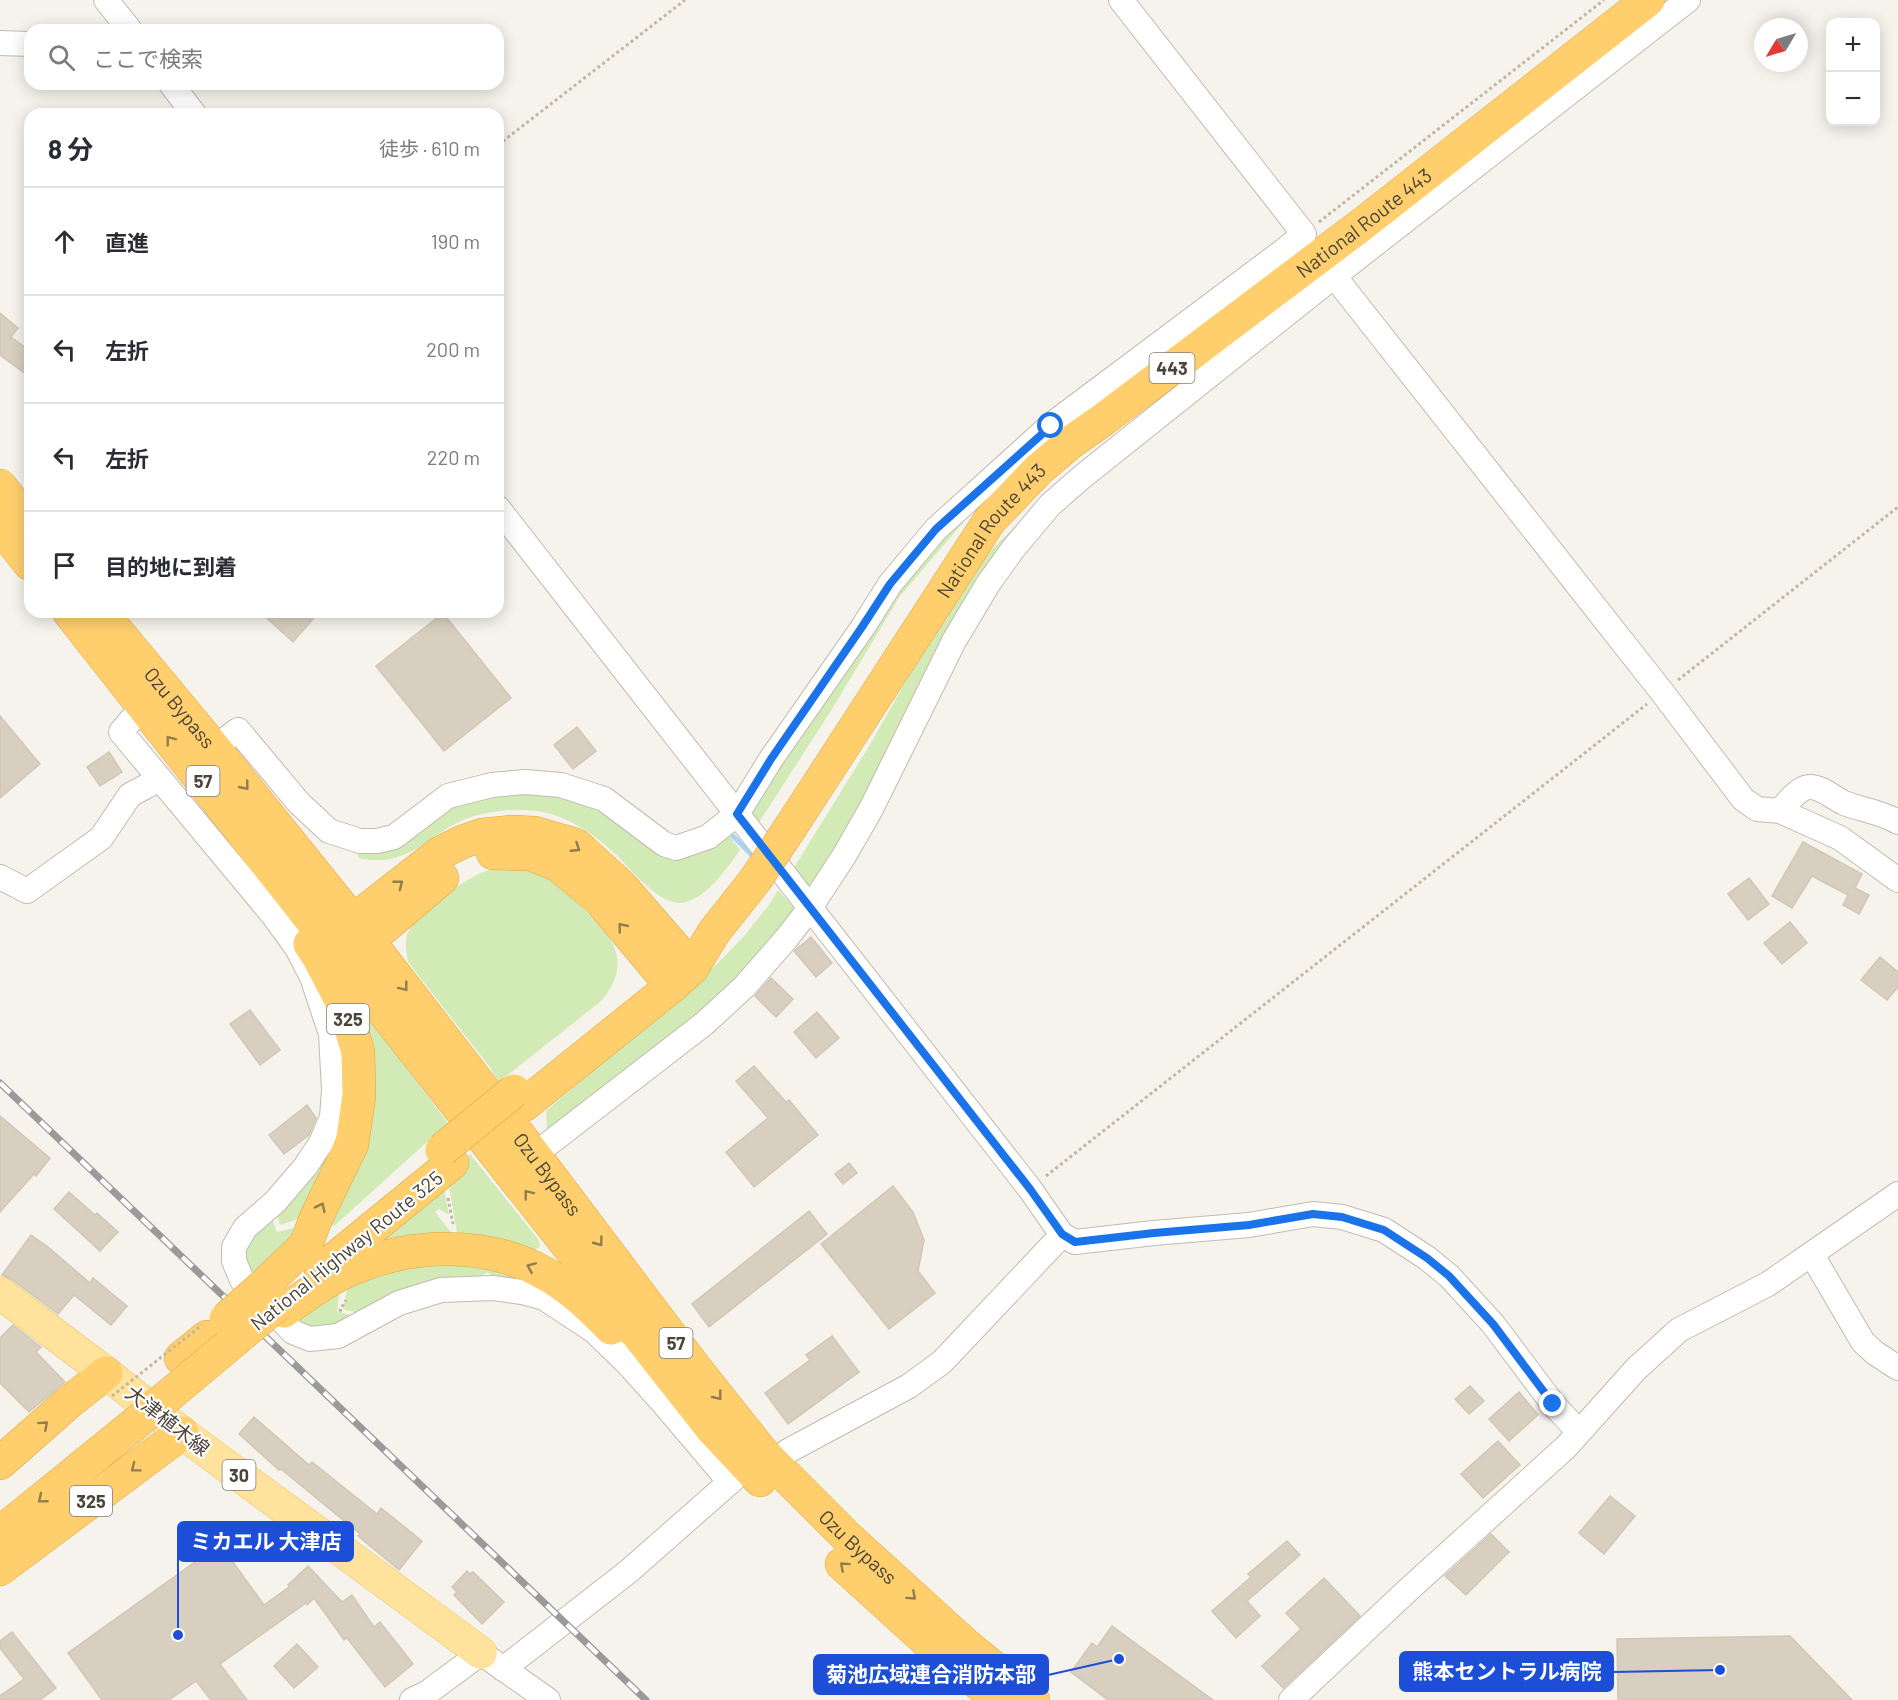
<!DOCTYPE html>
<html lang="ja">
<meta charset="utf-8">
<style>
body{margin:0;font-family:Barlow,"Noto Sans JP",sans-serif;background:#f2f2f3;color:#2b2b33}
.controls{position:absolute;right:18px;top:18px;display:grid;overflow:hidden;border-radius:12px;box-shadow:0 3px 15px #0003}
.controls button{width:54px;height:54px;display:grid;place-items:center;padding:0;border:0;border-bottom:2px solid #e1e1e2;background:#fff;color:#2b2b33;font:30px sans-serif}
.compass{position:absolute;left:1754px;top:18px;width:54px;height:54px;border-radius:50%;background:#fff;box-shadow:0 3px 15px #0003;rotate:232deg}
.stop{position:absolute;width:18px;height:18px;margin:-14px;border:4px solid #1a73e8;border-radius:50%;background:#fff}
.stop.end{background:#1a73e8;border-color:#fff;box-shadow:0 2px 6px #0008}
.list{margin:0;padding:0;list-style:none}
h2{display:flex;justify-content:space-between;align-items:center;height:78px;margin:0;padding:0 24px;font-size:26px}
h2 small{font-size:20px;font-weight:400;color:#7c7c81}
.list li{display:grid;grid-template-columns:39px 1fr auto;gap:18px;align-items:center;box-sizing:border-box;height:108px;padding:0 24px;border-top:2px solid #e1e1e2}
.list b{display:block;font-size:22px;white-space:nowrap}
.list em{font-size:20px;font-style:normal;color:#7c7c81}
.icon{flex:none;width:33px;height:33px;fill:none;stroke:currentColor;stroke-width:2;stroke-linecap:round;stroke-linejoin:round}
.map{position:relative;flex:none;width:1898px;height:1700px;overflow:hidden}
.search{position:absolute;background:#fff;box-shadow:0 3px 15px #0003;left:24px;top:24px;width:480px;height:66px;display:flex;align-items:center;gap:15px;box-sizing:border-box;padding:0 21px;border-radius:18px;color:#7c7c81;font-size:22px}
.panel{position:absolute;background:#fff;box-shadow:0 3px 15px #0003;left:24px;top:108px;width:480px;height:510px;border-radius:18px}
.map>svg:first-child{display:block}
.green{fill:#d2eab5}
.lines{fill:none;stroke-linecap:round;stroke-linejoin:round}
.stream{stroke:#a9d4f2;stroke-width:5}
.building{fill:#d8cfc1;stroke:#d3c7b4;stroke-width:1.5}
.minor-casing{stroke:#c2bbae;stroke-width:26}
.major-casing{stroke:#e6c16a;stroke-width:33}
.highway-casing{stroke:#e0a43c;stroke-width:34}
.path{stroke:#c4b79f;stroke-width:3;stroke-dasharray:3 3;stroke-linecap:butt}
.minor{stroke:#fff;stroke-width:24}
.major{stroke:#ffe39c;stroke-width:32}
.highway{stroke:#ffcf6e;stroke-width:33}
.rail-casing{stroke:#9a9a9a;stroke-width:7}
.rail{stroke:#fff;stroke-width:4.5;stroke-dasharray:14;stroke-linecap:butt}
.highway-bridge-casing{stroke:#e0a43c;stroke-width:34;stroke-linecap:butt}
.path-bridge{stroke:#c4b79f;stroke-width:3;stroke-dasharray:3 3;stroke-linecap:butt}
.highway-bridge{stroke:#ffcf6e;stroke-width:33}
.oneway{stroke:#937c4e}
.route{stroke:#1a73e8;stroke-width:8}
.labels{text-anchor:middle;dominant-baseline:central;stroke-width:4.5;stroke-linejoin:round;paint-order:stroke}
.shield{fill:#fff;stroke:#817c74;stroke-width:1.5}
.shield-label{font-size:18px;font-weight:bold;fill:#4b4439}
.street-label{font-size:20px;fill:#4b4439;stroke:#fff}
.leader{fill:none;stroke:#1d4ed8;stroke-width:2}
.callout-dot{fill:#1d4ed8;stroke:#fff;stroke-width:2}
.callout{fill:#1d4ed8;stroke:#1d4ed8;stroke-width:2}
.callout-label{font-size:21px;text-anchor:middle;font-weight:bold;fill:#fff}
</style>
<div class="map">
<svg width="1898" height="1700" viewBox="0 0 1898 1700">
<rect width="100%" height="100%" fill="#f6f3ec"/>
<!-- green -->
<g class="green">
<path d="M 985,497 L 900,596 L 832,709 L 756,827 L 748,806 L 902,578 Z"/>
<path d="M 1030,520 L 822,883 L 805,891 L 790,874 L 868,748 L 927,644 L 963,584 L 993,548 L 1021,521 Z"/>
<path d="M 572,793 L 650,841 L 735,830 L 728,834 L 740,850 C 727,868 704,902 680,903 C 656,903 629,866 612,851 C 592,833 569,817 542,812 C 517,808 489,810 465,819 C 435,831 411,862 376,860 C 369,860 364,860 358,857 L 357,849 L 470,794 Z"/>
<path d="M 492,869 C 510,869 530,869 547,876 C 558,880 574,898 582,907 C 591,917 602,927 610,939 C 624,961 617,984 600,1002 L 499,1082 L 489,1066 L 408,962 C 406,952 404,940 409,930 C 422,908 468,876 492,869 Z"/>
<path d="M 778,890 L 798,912 L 729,992 L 547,1131 L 546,1111 L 718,963 L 745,935 L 771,902 Z"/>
<path d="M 356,1002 L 448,1123 L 334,1226 L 329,1226 Z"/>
<path d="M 351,1117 L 304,1217 L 280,1225 L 276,1210 Z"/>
<path d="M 470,1154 L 538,1239 L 540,1246 L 525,1258 L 342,1262 L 442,1178 L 449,1215 L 439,1209 L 435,1212 L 454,1236 L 457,1233 L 447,1174 Z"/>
<path d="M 272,1219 L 277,1232 L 294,1228 L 296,1231 L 282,1247 L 250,1278 L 243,1241 Z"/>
<path d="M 453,1260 L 519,1277 L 516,1280 L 486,1281 L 493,1276 L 487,1272 L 474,1282 L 365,1315 L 343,1309 L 349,1280 Z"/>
<path d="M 340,1287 L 337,1311 L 353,1316 L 331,1331 L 292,1324 Z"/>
</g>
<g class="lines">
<!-- stream -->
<path class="stream" d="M 733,836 L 755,858"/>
</g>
<!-- building -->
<g class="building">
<path d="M 0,313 L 18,328 L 11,337 L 30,351 L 30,377 L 0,355 Z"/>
<path d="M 260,612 L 319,612 L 293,642 Z"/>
<path d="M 443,613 L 511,698 L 444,751 L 376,666 Z"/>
<path d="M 0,716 L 40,764 L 0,798 Z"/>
<path d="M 577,727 L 596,751 L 573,769 L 554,745 Z"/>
<path d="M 109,752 L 122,772 L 100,786 L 87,767 Z"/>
<path d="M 1803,842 L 1862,874 L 1855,888 L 1869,895 L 1859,914 L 1843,905 L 1848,895 L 1812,876 L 1792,908 L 1772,896 Z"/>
<path d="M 1749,878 L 1769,904 L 1748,920 L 1728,894 Z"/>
<path d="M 1790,922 L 1807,943 L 1782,964 L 1764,943 Z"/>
<path d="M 811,937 L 832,963 L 816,977 L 794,951 Z"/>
<path d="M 1880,957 L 1898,972 L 1898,987 L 1887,1000 L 1861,980 Z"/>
<path d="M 771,978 L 793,999 L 776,1017 L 755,996 Z"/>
<path d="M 250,1010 L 280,1050 L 260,1065 L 230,1024 Z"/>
<path d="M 817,1012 L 839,1038 L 816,1058 L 794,1032 Z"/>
<path d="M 754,1066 L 786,1102 L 789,1100 L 818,1135 L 754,1187 L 726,1152 L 768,1118 L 736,1081 Z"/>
<path d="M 307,1105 L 316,1118 L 309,1135 L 284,1154 L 269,1135 Z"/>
<path d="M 0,1116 L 50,1158 L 36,1176 L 34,1174 L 0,1212 Z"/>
<path d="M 849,1163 L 857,1173 L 843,1184 L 835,1174 Z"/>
<path d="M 893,1186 L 913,1212 L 924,1240 L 918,1271 L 935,1293 L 889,1329 L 821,1244 Z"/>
<path d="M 69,1192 L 95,1215 L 97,1213 L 118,1232 L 100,1251 L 54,1209 Z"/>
<path d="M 809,1211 L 827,1234 L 709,1327 L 692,1304 Z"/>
<path d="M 31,1235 L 48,1247 L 90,1283 L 93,1278 L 127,1306 L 111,1325 L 74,1295 L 58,1314 L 11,1279 L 2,1275 Z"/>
<path d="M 13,1325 L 41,1347 L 36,1352 L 65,1382 L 29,1412 L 0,1383 L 0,1338 Z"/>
<path d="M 832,1336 L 859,1372 L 788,1424 L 765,1393 L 810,1360 L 806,1355 Z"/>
<path d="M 1470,1386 L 1484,1401 L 1469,1414 L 1455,1399 Z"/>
<path d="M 1519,1392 L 1538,1415 L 1509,1441 L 1489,1419 Z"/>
<path d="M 254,1417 L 309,1465 L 312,1462 L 377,1514 L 381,1508 L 422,1541 L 399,1570 L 358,1536 L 360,1534 L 281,1469 L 279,1470 L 239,1434 Z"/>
<path d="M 1498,1441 L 1520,1465 L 1483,1498 L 1461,1474 Z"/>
<path d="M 1610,1496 L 1635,1516 L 1604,1554 L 1579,1533 Z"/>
<path d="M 1491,1534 L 1509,1552 L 1466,1595 L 1445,1576 Z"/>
<path d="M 1287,1541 L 1300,1555 L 1247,1601 L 1260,1616 L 1236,1638 L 1212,1611 L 1251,1577 L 1248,1574 Z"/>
<path d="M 220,1544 L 264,1605 L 289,1587 L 288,1585 L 308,1566 L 342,1602 L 352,1595 L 374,1627 L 380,1622 L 413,1664 L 385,1687 L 347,1638 L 344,1640 L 314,1598 L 307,1605 L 306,1603 L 220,1664 L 247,1700 L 211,1700 L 196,1681 L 169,1700 L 102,1700 L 68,1653 Z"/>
<path d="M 467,1571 L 470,1574 L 473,1572 L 504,1602 L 482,1624 L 454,1595 L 457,1592 L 452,1587 Z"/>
<path d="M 1324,1578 L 1360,1616 L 1283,1688 L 1262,1666 L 1301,1629 L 1286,1613 Z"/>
<path d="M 1112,1626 L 1213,1700 L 1108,1700 L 1071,1672 L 1092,1643 L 1097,1647 Z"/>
<path d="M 12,1632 L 56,1688 L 40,1700 L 0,1700 L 0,1696 L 24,1679 L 0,1648 L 0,1641 Z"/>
<path d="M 1790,1636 L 1852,1700 L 1618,1700 L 1617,1639 Z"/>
<path d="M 297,1644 L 318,1667 L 294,1688 L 274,1666 Z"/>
</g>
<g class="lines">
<!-- minor casing -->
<g class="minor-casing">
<g id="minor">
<path d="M 106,0 L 130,30"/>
<path d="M 0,43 L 30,44"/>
<path d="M 171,84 L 194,114"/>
<path d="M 1334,276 L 1662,692 L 1743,799 L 1757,809 L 1780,811 L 1840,838 L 1898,880"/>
<path d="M 498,508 L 1030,1189 L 1062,1235 L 942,1362 L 909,1386 L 788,1451 L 773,1463"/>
<path d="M 143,706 L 121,732 L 273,915 L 297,948 L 312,977 L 331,1034 L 334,1090 L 332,1117 L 321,1143 L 305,1167 L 275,1202 L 245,1228 L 234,1247 L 234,1261 L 242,1280 L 293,1332 L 310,1339 L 338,1336 L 399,1303 L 441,1290 L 493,1288 L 522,1292 L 544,1298 L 594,1331 L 628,1364 L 664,1404 L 730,1482 L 758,1455"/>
<path d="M 214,748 L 238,730 L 299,803 L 329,831 L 360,841 L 377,841 L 394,837 L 448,796 L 492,785 L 525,782 L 561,785 L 604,799 L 664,844 L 676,848 L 708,837 L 737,814 L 771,759 L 863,627 L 890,584 L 936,529 L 1051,425 L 1282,252 L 1304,234 L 1121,0"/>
<path d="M 1780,811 C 1787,803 1798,788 1809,787 C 1821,786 1833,798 1844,803 C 1862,810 1881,812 1898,822"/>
<path d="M 0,877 L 27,891 L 101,838 L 130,795 L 160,779"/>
<path d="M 534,1155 L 705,1023 L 745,986 L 786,939 L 810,908 L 844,856 L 871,809 L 954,641 L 988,584 L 1013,549 L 1050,505 L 1082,477 L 1334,276 L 1688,0"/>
<path d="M 1062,1235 L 1075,1242 L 1154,1233 L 1249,1225 L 1313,1214 L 1342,1217 L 1384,1230 L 1427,1258 L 1449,1276 L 1493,1324 L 1553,1404 L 1579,1432"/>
<path d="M 1812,1255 L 1863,1342 L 1875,1353 L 1898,1368"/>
<path d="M 503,1669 L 629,1571 L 730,1482"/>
<path d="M 412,1700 L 427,1693 L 481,1653 L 548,1700"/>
<path d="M 1291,1700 L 1408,1590 L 1566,1447 L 1636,1369 L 1679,1330 L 1768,1284 L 1898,1194"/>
</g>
</g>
<!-- major casing -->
<g class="major-casing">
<path id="major" d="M 0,1293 L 106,1373 L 182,1433 L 481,1653"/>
</g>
<!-- highway casing -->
<g class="highway-casing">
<g id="highway">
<path d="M 0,486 L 30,524"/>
<path d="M 0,526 L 30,564"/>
<path d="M 69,612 L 713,1430 L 760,1480"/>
<path id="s1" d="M 101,612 L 214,748 L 353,921 L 534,1155 L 692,1364 L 762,1452 L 846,1536 L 967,1646 L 1033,1700"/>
<path id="s2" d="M 792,825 L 990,520 L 1039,469 L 1071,442 L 1104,419 L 1360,226 L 1648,0"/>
<path d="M 493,853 L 530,854 L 558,865 L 600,900 L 672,986"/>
<path d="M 343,939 L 353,921 L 440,853 L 462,842 L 482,835 L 512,832 L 535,833 L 576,845 L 620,885 L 692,968"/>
<path d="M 346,947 L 368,941 L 442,878"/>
<path d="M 524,1105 L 672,986 L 692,968 L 714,932 L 756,879"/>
<path d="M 321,1270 L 452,1163"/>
<path d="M 263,1286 L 306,1245 L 316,1218 L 352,1144 L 359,1096 L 358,1052 L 345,1008 L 318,956 L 310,944"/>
<path d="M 284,1311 C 304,1296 331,1277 354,1268 C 413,1243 487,1241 544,1273 C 570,1287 590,1307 611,1328"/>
<path d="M 181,1358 L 207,1337"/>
<path d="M 0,1463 L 68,1403 L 106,1373"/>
<path d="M 0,1533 L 136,1423"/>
<path d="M 842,1564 L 950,1662 L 994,1695"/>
<path d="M 0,1569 L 182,1433"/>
</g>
</g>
<!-- path -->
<g class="path">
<path d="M 498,145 L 685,0"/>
<path d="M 1319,222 L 1604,0"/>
<path d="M 1678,680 L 1898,507"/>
<path d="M 1046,1176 L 1647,704"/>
<path d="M 448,1198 L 453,1224"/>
<path d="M 342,1311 L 340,1310 L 346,1300"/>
</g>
<!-- minor -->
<use href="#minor" class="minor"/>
<!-- major -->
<use href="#major" class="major"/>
<!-- highway -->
<use href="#highway" class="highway"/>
<!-- rail casing -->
<g class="rail-casing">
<path id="rail" d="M 0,1083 L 646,1700"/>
</g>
<!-- rail -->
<use href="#rail" class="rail"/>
<!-- highway-bridge casing -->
<g class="highway-bridge-casing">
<g id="highway-bridge">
<path d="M 756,879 L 792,825"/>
<path d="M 442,1150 L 514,1091"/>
<path d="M 226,1319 L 263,1286"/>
<path d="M 136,1423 L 278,1304"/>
</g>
</g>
<!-- path-bridge -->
<path class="path-bridge" d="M 112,1396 L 202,1325"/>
<!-- highway-bridge -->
<use href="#highway-bridge" class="highway-bridge"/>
</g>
<!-- one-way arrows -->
<defs><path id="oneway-chevron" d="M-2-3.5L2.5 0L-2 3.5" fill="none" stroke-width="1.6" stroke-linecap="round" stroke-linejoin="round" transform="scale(1.5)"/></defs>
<g class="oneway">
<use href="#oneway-chevron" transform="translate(170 740) rotate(-128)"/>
<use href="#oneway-chevron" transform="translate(245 786) rotate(51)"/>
<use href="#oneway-chevron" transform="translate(576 848) rotate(33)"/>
<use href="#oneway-chevron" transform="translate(399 884) rotate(-38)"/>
<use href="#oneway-chevron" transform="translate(622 927) rotate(-129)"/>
<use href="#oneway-chevron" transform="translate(404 987) rotate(52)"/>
<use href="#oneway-chevron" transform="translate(528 1194) rotate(-128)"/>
<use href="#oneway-chevron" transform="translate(321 1207) rotate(-64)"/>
<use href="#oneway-chevron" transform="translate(599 1242) rotate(53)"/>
<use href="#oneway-chevron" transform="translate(531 1267) rotate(-157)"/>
<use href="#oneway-chevron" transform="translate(718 1396) rotate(51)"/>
<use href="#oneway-chevron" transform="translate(44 1425) rotate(-42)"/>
<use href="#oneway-chevron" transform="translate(135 1468) rotate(143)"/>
<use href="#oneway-chevron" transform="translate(42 1499) rotate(141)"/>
<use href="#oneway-chevron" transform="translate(844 1566) rotate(-138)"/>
<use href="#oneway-chevron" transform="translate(912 1596) rotate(42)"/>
</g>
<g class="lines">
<!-- route -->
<path class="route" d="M 1051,426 L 936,529 L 890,584 L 862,627 L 771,759 L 737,814 L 1030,1189 L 1062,1234 L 1075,1242 L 1154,1233 L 1249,1225 L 1313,1214 L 1342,1217 L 1384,1230 L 1427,1258 L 1449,1276 L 1493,1324 L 1553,1404"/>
</g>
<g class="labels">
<!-- shield labels -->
<g class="shield">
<rect x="1149.5" y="353" width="45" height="30" rx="4.5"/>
<rect x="186.5" y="766" width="33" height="30" rx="4.5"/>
<rect x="327" y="1004" width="42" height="30" rx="4.5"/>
<rect x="659.5" y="1328" width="33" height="30" rx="4.5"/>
<rect x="222.5" y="1460" width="33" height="30" rx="4.5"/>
<rect x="70" y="1486" width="42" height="30" rx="4.5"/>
</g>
<g class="shield-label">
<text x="1172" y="368">443</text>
<text x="203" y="781">57</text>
<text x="348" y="1019">325</text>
<text x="676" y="1343">57</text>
<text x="239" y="1475">30</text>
<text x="91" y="1501">325</text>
</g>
<!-- street labels -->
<g class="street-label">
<text stroke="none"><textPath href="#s2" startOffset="842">National Route 443</textPath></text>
<text stroke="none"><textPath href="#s2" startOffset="356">National Route 443</textPath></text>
<text stroke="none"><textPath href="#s1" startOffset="124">Ozu Bypass</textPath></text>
<text stroke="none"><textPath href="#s1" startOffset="718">Ozu Bypass</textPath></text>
<text transform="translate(346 1250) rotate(-39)">National Highway Route 325</text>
<text transform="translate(168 1420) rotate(38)">大津植木線</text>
<text stroke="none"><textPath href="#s1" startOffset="1204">Ozu Bypass</textPath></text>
</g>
</g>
<!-- callouts -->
<path class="leader" d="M178 1635L178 1542M1720 1670L1613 1672M1119 1659L1048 1675"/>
<g class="callout-dot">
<circle cx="178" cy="1635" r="6"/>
<circle cx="1720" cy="1670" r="6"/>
<circle cx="1119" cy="1659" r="6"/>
</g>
<g class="callout">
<rect x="178" y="1522" width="175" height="39" rx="6"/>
<rect x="1400" y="1652" width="213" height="39" rx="6"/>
<rect x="814" y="1655" width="234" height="39" rx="6"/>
</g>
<g class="callout-label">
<text x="266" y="1549">ミカエル 大津店</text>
<text x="1507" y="1679">熊本セントラル病院</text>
<text x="931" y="1682">菊池広域連合消防本部</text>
</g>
</svg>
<div class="controls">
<button>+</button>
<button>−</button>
</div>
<svg class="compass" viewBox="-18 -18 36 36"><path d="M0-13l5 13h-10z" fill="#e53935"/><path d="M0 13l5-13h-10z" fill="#7c7c81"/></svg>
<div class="stop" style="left:1051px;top:426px"></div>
<div class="stop end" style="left:1553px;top:1404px"></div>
<div class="search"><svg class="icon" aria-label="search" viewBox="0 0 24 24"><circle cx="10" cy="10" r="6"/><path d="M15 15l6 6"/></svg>ここで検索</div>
<section class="panel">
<h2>8 分<small>徒歩 · 610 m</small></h2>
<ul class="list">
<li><svg class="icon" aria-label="ahead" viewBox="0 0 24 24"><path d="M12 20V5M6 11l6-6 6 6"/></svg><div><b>直進</b></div><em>190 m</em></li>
<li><svg class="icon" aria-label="left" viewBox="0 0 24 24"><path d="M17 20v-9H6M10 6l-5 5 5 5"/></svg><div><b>左折</b></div><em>200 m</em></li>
<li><svg class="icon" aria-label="left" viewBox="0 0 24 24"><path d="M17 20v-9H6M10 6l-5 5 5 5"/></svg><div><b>左折</b></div><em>220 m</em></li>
<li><svg class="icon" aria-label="arrive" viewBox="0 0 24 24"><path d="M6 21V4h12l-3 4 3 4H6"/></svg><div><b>目的地に到着</b></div></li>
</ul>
</section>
</div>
